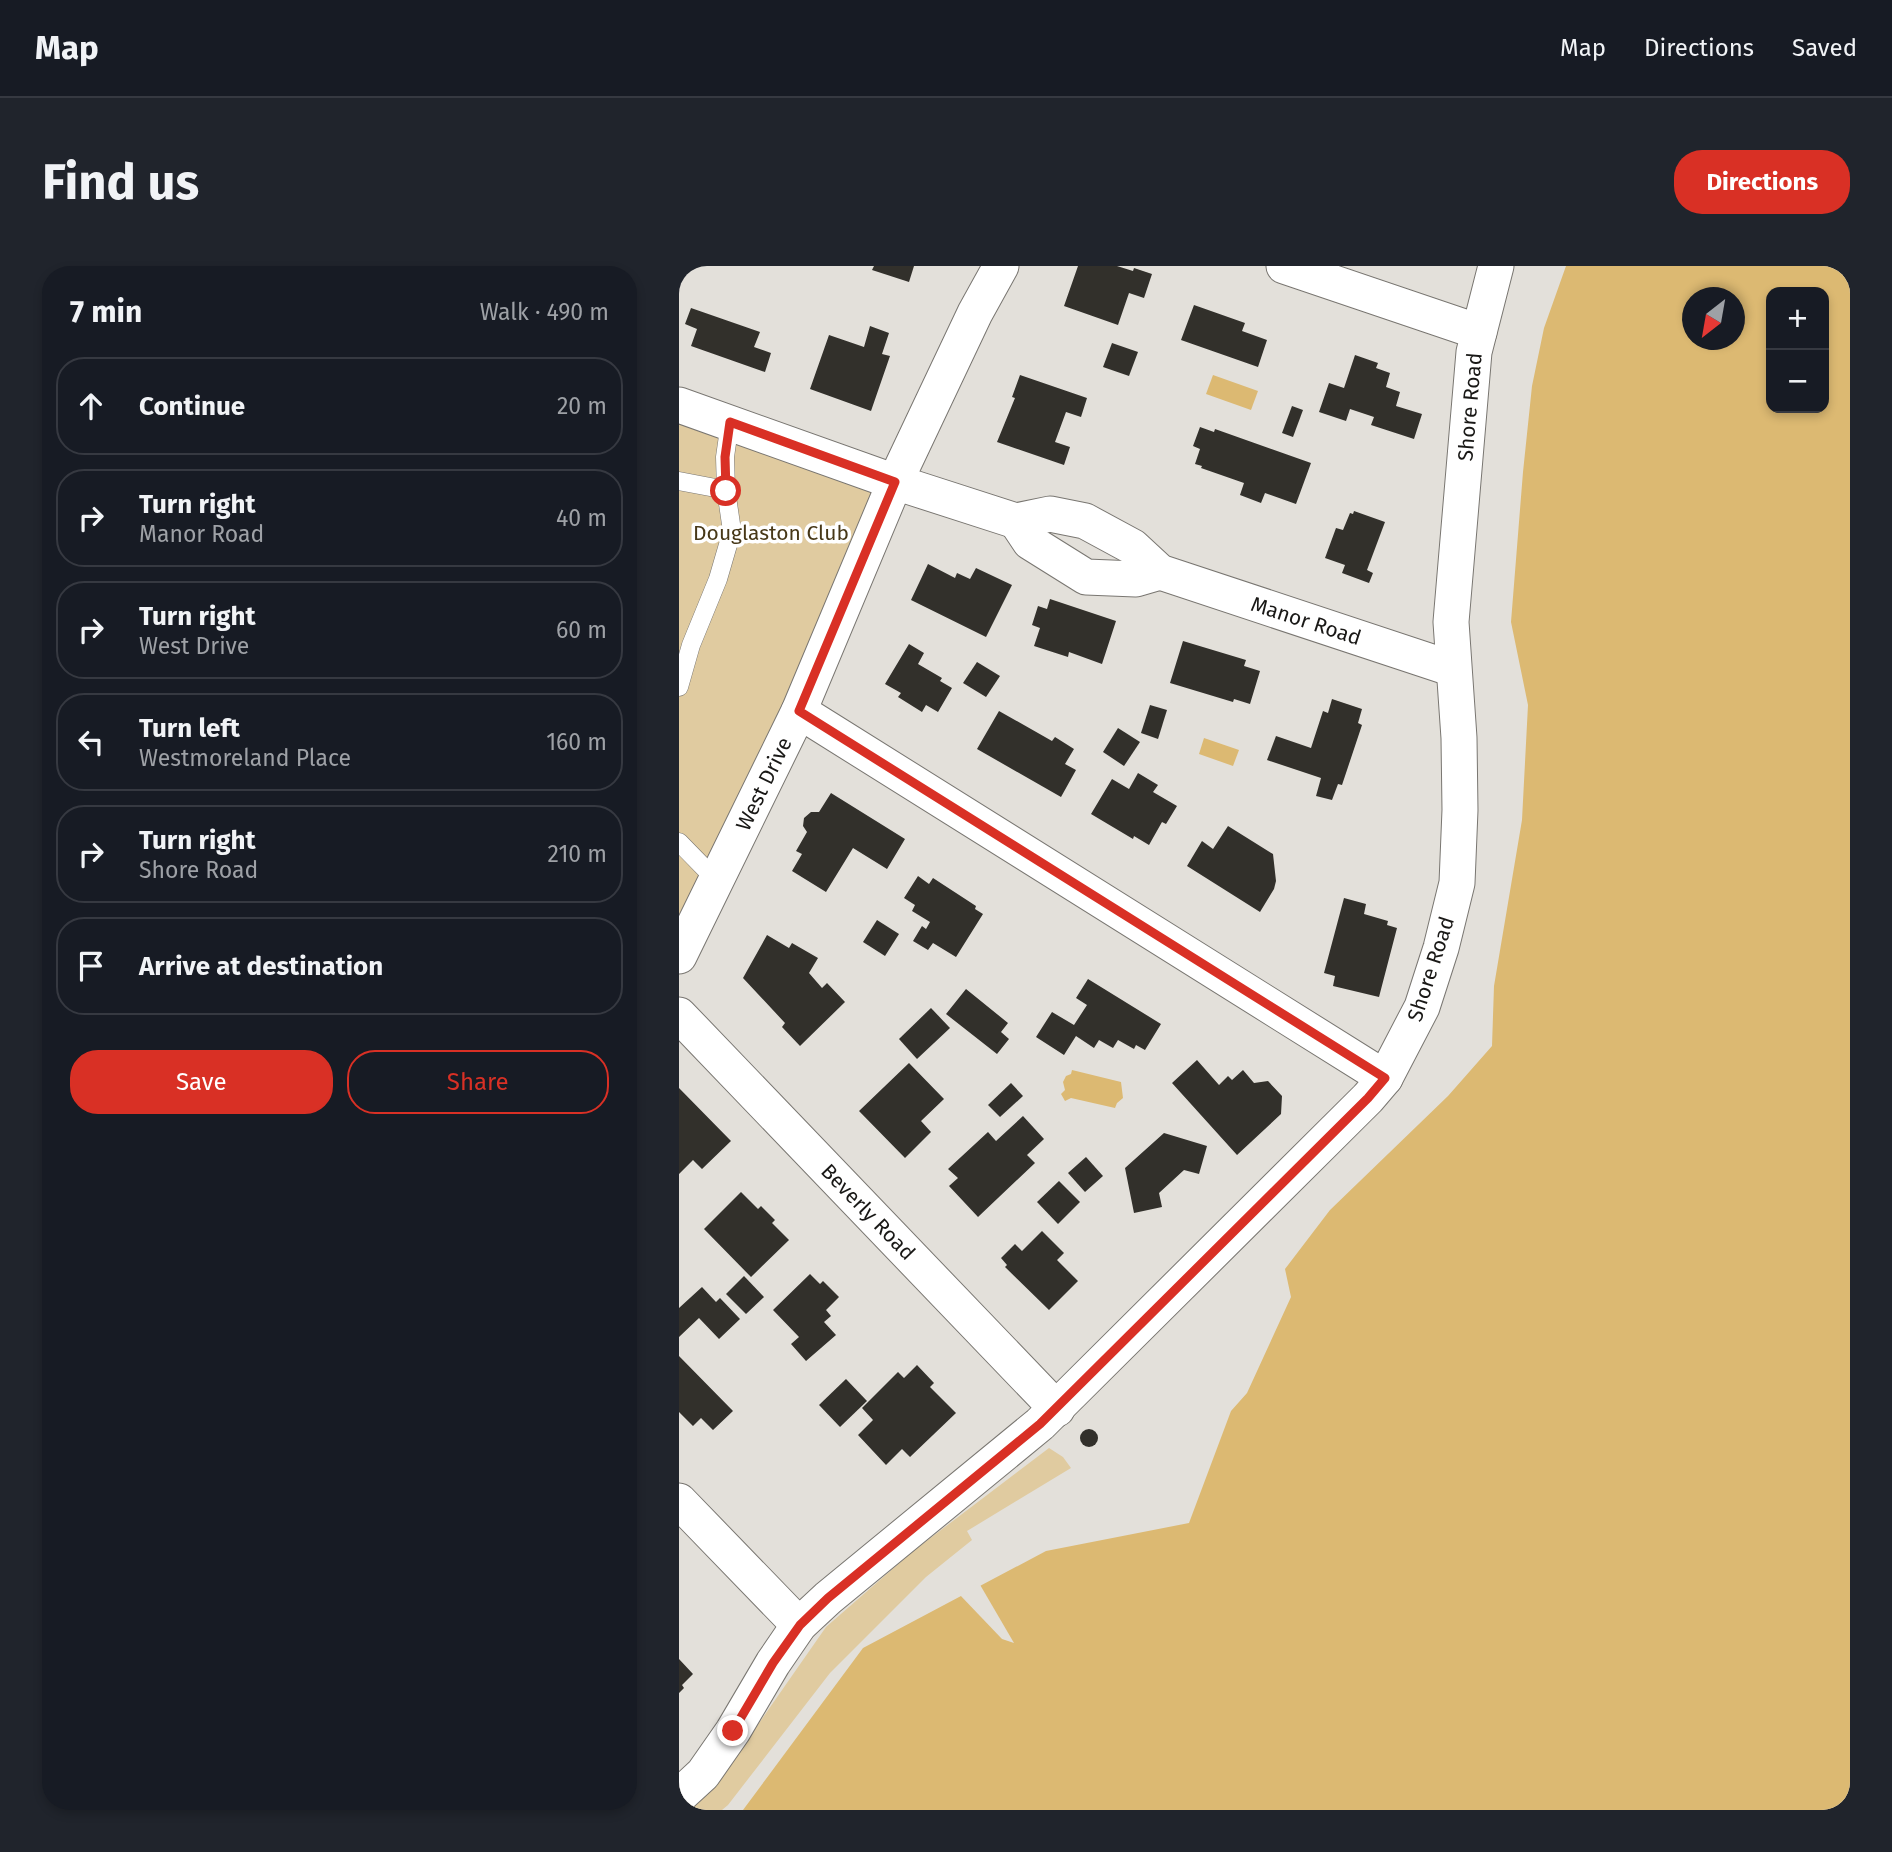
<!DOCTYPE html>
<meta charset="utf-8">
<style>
body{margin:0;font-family:"Fira Sans",sans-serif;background:#20242c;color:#f1f3f6}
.controls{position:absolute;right:21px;top:21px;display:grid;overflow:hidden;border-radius:14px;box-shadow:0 4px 10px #0003}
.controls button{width:63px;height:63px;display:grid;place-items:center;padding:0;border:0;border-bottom:2px solid #363941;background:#171b24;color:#f1f3f6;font:35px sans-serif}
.compass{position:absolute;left:1003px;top:21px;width:63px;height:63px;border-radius:50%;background:#171b24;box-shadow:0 4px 10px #0003;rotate:211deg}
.stop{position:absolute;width:21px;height:21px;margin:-16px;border:5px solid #d93025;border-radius:50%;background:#fff}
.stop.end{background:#d93025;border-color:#fff;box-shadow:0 2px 7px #0008}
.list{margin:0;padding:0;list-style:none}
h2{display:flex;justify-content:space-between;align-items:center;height:91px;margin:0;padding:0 28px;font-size:30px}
h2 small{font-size:23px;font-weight:400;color:#9ea1a6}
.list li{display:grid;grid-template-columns:46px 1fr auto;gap:21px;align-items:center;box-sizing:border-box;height:98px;margin:0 14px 14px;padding:0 14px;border:2px solid #363941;border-radius:28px}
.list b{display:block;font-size:26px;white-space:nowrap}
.list p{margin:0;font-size:23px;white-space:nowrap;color:#9ea1a6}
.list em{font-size:23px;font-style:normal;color:#9ea1a6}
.actions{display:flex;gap:14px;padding:21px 28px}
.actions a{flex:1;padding:16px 0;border:2px solid #d93025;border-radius:28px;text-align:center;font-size:24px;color:#d93025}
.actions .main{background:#d93025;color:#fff}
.icon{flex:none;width:38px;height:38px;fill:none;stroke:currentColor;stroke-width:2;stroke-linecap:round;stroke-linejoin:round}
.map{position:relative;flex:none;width:1171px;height:1544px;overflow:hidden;border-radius:28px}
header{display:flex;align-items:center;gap:42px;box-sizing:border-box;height:98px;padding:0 35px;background:#171b24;border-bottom:2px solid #363941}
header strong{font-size:33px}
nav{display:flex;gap:38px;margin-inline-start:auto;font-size:24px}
.intro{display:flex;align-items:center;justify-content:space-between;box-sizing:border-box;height:168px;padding:0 42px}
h1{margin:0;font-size:49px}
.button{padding:18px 32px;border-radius:28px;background:#d93025;color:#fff;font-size:24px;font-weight:700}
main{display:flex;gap:42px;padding:0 42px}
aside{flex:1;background:#171b24;border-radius:28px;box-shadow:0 4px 10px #0003}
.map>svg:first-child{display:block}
.green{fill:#e0cba0}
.water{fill:#dcb972;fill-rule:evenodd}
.pier{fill:#e3e0da}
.building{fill:#32302b}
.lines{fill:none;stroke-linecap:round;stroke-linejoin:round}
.service-casing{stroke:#797671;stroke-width:19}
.minor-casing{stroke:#797671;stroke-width:37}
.service{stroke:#fff;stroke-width:18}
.minor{stroke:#fff;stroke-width:35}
.route{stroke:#d93025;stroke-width:9}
.labels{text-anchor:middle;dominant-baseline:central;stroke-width:7;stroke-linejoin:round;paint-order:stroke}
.street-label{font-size:21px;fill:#191816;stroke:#fff}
.park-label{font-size:21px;fill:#473818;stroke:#fff}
</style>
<header>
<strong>Map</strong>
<nav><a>Map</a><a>Directions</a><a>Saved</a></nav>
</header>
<div class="intro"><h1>Find us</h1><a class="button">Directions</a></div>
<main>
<aside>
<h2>7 min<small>Walk · 490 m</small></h2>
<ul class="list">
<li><svg class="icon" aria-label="ahead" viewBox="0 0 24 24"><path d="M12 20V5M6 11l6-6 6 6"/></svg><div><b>Continue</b></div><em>20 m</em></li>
<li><svg class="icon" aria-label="right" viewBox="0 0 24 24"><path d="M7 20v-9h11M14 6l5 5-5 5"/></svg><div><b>Turn right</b><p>Manor Road</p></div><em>40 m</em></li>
<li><svg class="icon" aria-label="right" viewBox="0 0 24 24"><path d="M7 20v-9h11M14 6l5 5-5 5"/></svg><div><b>Turn right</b><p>West Drive</p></div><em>60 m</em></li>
<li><svg class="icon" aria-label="left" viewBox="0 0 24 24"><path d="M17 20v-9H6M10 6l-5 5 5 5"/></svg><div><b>Turn left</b><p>Westmoreland Place</p></div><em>160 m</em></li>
<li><svg class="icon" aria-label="right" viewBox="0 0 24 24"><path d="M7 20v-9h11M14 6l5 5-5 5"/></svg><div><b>Turn right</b><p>Shore Road</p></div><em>210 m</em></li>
<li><svg class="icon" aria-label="arrive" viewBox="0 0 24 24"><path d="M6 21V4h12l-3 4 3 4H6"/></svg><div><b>Arrive at destination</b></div></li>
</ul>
<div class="actions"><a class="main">Save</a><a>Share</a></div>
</aside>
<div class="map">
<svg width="1171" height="1544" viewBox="0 0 1171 1544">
<rect width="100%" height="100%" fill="#e3e0da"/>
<!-- green -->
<g class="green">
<path d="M 0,139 L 216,212 L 0,682 Z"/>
<path d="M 370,1182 L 384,1191 L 392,1202 L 288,1265 L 293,1274 L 247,1311 L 151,1407 L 49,1539 L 43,1544 L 1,1544 L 39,1516 L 147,1361 L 233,1286 Z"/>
</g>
<!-- water -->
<g class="water">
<path d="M 887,0 L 1171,0 L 1171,1544 L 64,1544 L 184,1382 L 367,1285 L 510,1257 L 552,1145 L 568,1127 L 612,1031 L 606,1003 L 651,944 L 769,830 L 813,780 L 815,720 L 843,554 L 849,439 L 832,356 L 844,206 L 853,120 L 865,62 ZM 1092,26 L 1145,26 L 1145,142 L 1092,142 ZM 1014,32 L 1056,32 L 1056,74 L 1014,74 Z"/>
<path d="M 534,109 L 579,125 L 572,144 L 527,128 Z"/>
<path d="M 525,472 L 560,484 L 554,500 L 520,488 Z"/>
<path d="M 393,804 L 442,816 L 444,832 L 438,837 L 436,842 L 392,832 L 386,835 L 382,828 L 386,824 L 384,816 L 387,810 L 392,808 Z"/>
</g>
<!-- pier -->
<path class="pier" d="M 300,1317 L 335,1377 L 323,1373 L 280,1328 Z"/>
<!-- building -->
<g class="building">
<path d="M 195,0 L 235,0 L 230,16 L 193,4 Z"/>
<path d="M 399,0 L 438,0 L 454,5 L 455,2 L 473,8 L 465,32 L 450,27 L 439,59 L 385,40 Z"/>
<path d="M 515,39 L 566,57 L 563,65 L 588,74 L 579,101 L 502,74 Z"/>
<path d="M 12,42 L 81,66 L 75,81 L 92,87 L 86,106 L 12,80 L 18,63 L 6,58 Z"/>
<path d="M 191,60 L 210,67 L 203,88 L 211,90 L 192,145 L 131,123 L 150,69 L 185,81 Z"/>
<path d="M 433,77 L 459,86 L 450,110 L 424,101 Z"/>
<path d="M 676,89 L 699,97 L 697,102 L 711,107 L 707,121 L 721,126 L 717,140 L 743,148 L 735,173 L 692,159 L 695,151 L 671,143 L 667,155 L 640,146 L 650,117 L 665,122 Z"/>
<path d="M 341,109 L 408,132 L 402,151 L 387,146 L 376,176 L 391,181 L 385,199 L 318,176 L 336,132 L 333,131 Z"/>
<path d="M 613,140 L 624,144 L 614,171 L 603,167 Z"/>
<path d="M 521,161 L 535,166 L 536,163 L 632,197 L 617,238 L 586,227 L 582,237 L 561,229 L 565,217 L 522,202 L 523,200 L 516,198 L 521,183 L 514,180 Z"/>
<path d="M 675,245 L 706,256 L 688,304 L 694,307 L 690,317 L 663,307 L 666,299 L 646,292 L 657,262 L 664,264 L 671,247 L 674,248 Z"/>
<path d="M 249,298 L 276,312 L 278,307 L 291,313 L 297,302 L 333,319 L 307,371 L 232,334 Z"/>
<path d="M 371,333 L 437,355 L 423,398 L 390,386 L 389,391 L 355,380 L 361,362 L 353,359 L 359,340 L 368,343 Z"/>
<path d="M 504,375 L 567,394 L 565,400 L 581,405 L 571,438 L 555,433 L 554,436 L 491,417 Z"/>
<path d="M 230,378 L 245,387 L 239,398 L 263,412 L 261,415 L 273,422 L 259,446 L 247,439 L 243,446 L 219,431 L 222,427 L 206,418 Z"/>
<path d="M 298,396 L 321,410 L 307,431 L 284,417 Z"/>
<path d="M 653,433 L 683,443 L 679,457 L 683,459 L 663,519 L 659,518 L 653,534 L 637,530 L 642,512 L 588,494 L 597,470 L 632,482 L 644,445 L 649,447 Z"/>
<path d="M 471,439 L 488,444 L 479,473 L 462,467 Z"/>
<path d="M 320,445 L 373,475 L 376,471 L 395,483 L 386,498 L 397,504 L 382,531 L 298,483 Z"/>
<path d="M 439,462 L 461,476 L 445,500 L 424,486 Z"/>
<path d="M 459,507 L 479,519 L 474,526 L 498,540 L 487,558 L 483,556 L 470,579 L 455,570 L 454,573 L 412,548 L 433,513 L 450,523 Z"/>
<path d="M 152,527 L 226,573 L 208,603 L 174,582 L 147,626 L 113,605 L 123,588 L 117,585 L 128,566 L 124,560 L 125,552 L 132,546 L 140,546 Z"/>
<path d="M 549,560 L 594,588 L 597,615 L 595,623 L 581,646 L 508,600 L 523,575 L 534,583 Z"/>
<path d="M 239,610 L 250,618 L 254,612 L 297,640 L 296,643 L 304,648 L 277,691 L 254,677 L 249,684 L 234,675 L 243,660 L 247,663 L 251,656 L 233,645 L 236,639 L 225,632 Z"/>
<path d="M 665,632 L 687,638 L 685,648 L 709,655 L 708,659 L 718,662 L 700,731 L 654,720 L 656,710 L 645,707 Z"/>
<path d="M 198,654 L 220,668 L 206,690 L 184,676 Z"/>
<path d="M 88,669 L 110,682 L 113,677 L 139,692 L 130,707 L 143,722 L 148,717 L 166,736 L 121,780 L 103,761 L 106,757 L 64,712 Z"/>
<path d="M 409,713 L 482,758 L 466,784 L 457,779 L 455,783 L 439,774 L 434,782 L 420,774 L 415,782 L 397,770 L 385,789 L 357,771 L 373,746 L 395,759 L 408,739 L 397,732 Z"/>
<path d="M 287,723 L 329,757 L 322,766 L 330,773 L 318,788 L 267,748 Z"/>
<path d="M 252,742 L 271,762 L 238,793 L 220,773 Z"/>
<path d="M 518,794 L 540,819 L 549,810 L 553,814 L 564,804 L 575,817 L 589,815 L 603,830 L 602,848 L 558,889 L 493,817 Z"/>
<path d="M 230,797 L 265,833 L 242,855 L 252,866 L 226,892 L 180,845 Z"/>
<path d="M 332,817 L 344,830 L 321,851 L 309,839 Z"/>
<path d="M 0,822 L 52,875 L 23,903 L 14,894 L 0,908 Z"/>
<path d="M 344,850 L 365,873 L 348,889 L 356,897 L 299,951 L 270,920 L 279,912 L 269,903 L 309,866 L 317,875 Z"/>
<path d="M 485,867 L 528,880 L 520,908 L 505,904 L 480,927 L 483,941 L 455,947 L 446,902 Z"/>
<path d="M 407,891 L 424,910 L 406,926 L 389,907 Z"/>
<path d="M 380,915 L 401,936 L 379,958 L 358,936 Z"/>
<path d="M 62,926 L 79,943 L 82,940 L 96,954 L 93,957 L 110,974 L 72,1011 L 25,963 Z"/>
<path d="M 363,965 L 385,987 L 378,994 L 399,1015 L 370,1044 L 326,1001 L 328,999 L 322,992 L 336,978 L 343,985 Z"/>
<path d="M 131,1008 L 141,1018 L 144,1015 L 160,1031 L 147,1044 L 152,1050 L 145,1056 L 157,1069 L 127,1095 L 112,1078 L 120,1071 L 94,1044 Z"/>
<path d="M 65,1010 L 85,1031 L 67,1048 L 47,1028 Z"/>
<path d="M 23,1021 L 37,1036 L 41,1032 L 61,1053 L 40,1073 L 20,1052 L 0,1071 L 0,1042 Z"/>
<path d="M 0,1090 L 54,1145 L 34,1164 L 22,1152 L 14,1160 L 0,1146 Z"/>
<path d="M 238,1099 L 255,1117 L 251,1121 L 277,1147 L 231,1191 L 223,1183 L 207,1199 L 179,1169 L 194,1154 L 183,1142 L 219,1106 L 225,1112 Z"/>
<path d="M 167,1113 L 188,1135 L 161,1161 L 140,1139 Z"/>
<circle cx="410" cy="1172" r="9"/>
<path d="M 0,1393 L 14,1408 L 3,1419 L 5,1422 L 0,1427 Z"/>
</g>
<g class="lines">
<!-- service casing -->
<g class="service-casing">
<g id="service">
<path d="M 0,215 L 47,224"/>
<path d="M 0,421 L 12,379 L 39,313 L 53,265 L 47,224 L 46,191 L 51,156"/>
<path d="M 0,576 L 38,615"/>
</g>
</g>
<!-- minor casing -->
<g class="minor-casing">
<g id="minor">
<path d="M 605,0 L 800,66"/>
<path d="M 0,139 L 216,216 L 337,255 L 371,248 L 406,255 L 454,281 L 481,306 L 774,403"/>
<path d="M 337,255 L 351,276 L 407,311 L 457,313 L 481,306"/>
<path d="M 120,445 L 706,812"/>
<path d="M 0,690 L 120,445 L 216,216 L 296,47 L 322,0"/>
<path d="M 0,749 L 378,1143"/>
<path d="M 0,1235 L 120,1359"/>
<path d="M 0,1530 L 24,1508 L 54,1465 L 94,1397 L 120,1359 L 149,1332 L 361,1158 L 689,832 L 706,812 L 743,741 L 762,682 L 778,617 L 781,544 L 780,472 L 772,356 L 795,86 L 817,0"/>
</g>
</g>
<!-- service -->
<use href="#service" class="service"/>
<!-- minor -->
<use href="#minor" class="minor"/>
</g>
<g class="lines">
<!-- route -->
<path class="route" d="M 47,225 L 46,191 L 51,156 L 216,216 L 120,445 L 706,812 L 689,832 L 361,1158 L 149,1332 L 121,1359 L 94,1397 L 54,1465"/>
</g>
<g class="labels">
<!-- street labels -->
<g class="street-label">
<text transform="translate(791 141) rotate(-85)">Shore Road</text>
<text transform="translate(627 355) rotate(18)">Manor Road</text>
<text transform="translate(85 518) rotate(-64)">West Drive</text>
<text transform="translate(752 703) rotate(-72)">Shore Road</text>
<text transform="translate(189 946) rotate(46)">Beverly Road</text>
</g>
<!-- park labels -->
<g class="park-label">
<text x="92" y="267">Douglaston Club</text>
</g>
</g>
</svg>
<div class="controls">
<button>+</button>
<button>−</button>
</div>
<svg class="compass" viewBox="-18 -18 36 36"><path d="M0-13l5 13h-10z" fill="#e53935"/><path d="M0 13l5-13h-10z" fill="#9ea1a6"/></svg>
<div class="stop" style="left:47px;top:225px"></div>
<div class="stop end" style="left:54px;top:1465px"></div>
</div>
</main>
